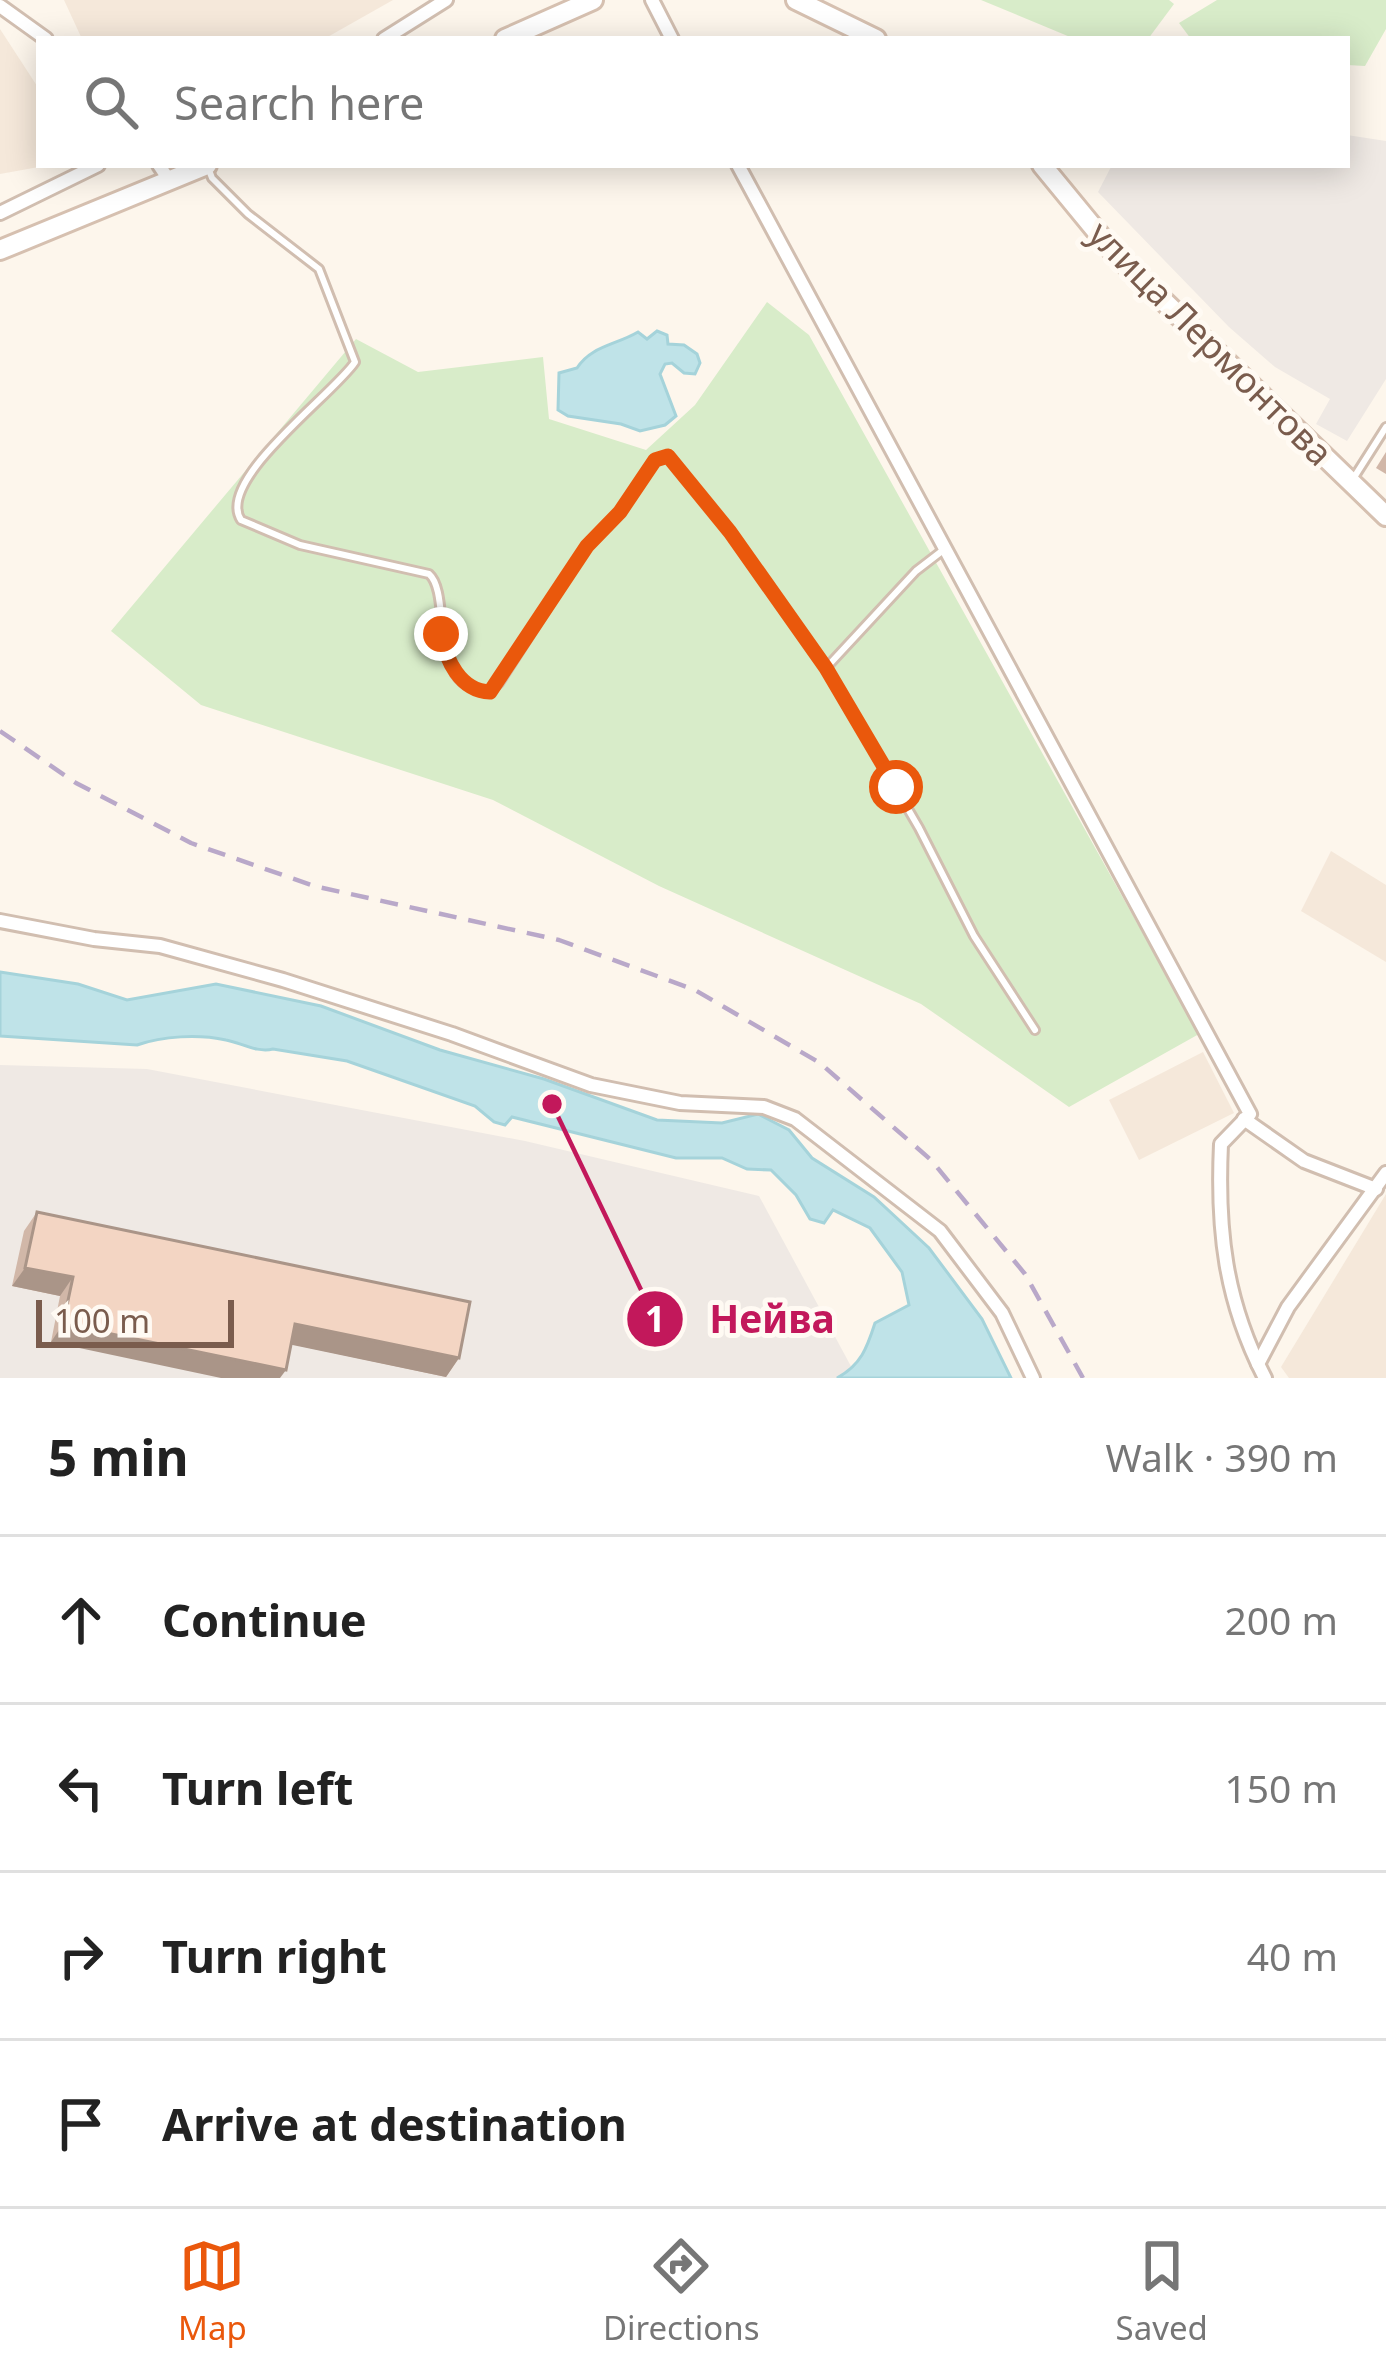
<!DOCTYPE html>
<meta charset="utf-8">
<style>
body{margin:0;font-family:"Noto Sans",sans-serif;background:#f6f6f6;color:#222}
.scale{position:absolute;left:36px;bottom:30px;width:198px;box-sizing:border-box;padding-left:12px;border:6px solid #7a5c4d;border-top:0;font-size:33px;line-height:42px;white-space:nowrap;color:#7a5c4d;-webkit-text-stroke:9px #fffaf3;paint-order:stroke}
.stop{position:absolute;width:36px;height:36px;margin:-27px;border:9px solid #ea580c;border-radius:50%;background:#fff}
.stop.end{background:#ea580c;border-color:#fff;box-shadow:0 3px 12px #0008}
.list{margin:0;padding:0;list-style:none}
h2{display:flex;justify-content:space-between;align-items:center;height:156px;margin:0;padding:0 48px;font-size:51px}
h2 small{font-size:39px;font-weight:400;color:#767676}
.list li{display:grid;grid-template-columns:78px 1fr auto;gap:36px;align-items:center;box-sizing:border-box;height:168px;padding:0 48px;border-top:3px solid #e0e0e0}
.list b{display:block;font-size:45px;white-space:nowrap}
.list em{font-size:39px;font-style:normal;color:#767676}
.icon{flex:none;width:66px;height:66px;fill:none;stroke:currentColor;stroke-width:2;stroke-linecap:round;stroke-linejoin:round}
.map{position:relative;flex:none;width:1386px;height:1378px;overflow:hidden}
.search{position:absolute;background:#fff;box-shadow:0 6px 30px #0003;left:36px;right:36px;top:36px;height:132px;display:flex;align-items:center;gap:30px;box-sizing:border-box;padding:0 42px;border-radius:0px;color:#767676;font-size:45px}
.sheet{height:828px;background:#fff}
nav{display:flex;justify-content:space-around;align-items:center;box-sizing:border-box;height:168px;border-top:3px solid #e0e0e0;background:#fff;font-size:33px;color:#767676}
nav a{display:grid;justify-items:center;gap:6px}
nav .on{color:#ea580c}
.map>svg:first-child{display:block}
.residential{fill:#f5e8da}
.industrial{fill:#efe9e4}
.green{fill:#d8ecc9}
.water{fill:#bfe3e8;stroke:#a5d3da;stroke-width:3}
.lines{fill:none;stroke-linecap:round;stroke-linejoin:round}
.lane-casing{stroke:#d1beb0;stroke-width:12}
.street-casing{stroke:#d1beb0;stroke-width:18}
.secondary-casing{stroke:#d6c0b0;stroke-width:24}
.lane{stroke:#fff;stroke-width:6}
.street{stroke:#fff;stroke-width:12}
.secondary{stroke:#fff;stroke-width:18}
.rail{stroke:#b9a8c9;stroke-width:4.5;stroke-dasharray:18 12;stroke-linecap:butt}
.wall{fill:#d1b7a8}
.shaded-wall{fill:#aa9588}
.building{fill:#f3d5c3;stroke:#aa9588;stroke-width:3}
.route{stroke:#ea580c;stroke-width:15}
.labels{text-anchor:middle;dominant-baseline:central;stroke-width:10;stroke-linejoin:round;paint-order:stroke}
.street-label{font-size:36px;fill:#7a5c4d;stroke:#fffaf3}
.leader{fill:none;stroke:#c2185b;stroke-width:4.5}
.callout-dot{fill:#c2185b;stroke:#fffaf3;stroke-width:4.5}
.mark-label{font-size:36px;text-anchor:middle;font-weight:bold;fill:#fff}
.callout-label{font-size:39px;text-anchor:middle;font-weight:bold;fill:#c2185b;stroke:#fffaf3;stroke-width:10;stroke-linejoin:round;paint-order:stroke}
</style>
<div class="map">
<svg width="1386" height="1378" viewBox="0 0 1386 1378">
<rect width="100%" height="100%" fill="#fdf6ec"/>
<!-- residential -->
<g class="residential">
<path d="M 64,0 L 393,0 L 324,39 L 82,39 Z"/>
<path d="M 0,29 L 39,89 L 39,165 L 50,165 L 0,174 Z"/>
<path d="M 1331,851 L 1386,885 L 1386,962 L 1301,911 Z"/>
<path d="M 1203,1052 L 1234,1113 L 1139,1160 L 1109,1100 Z"/>
<path d="M 1386,1194 L 1386,1378 L 1289,1378 L 1281,1367 Z"/>
</g>
<!-- industrial -->
<g class="industrial">
<path d="M 1347,135 L 1386,141 L 1386,379 L 1347,441 L 1316,424 L 1330,399 L 1275,367 L 1229,327 L 1098,192 L 1112,165 L 1347,165 Z"/>
<path d="M 0,1065 L 147,1069 L 525,1141 L 759,1196 L 853,1370 L 837,1378 L 0,1378 Z"/>
</g>
<!-- green -->
<g class="green">
<path d="M 981,0 L 1169,0 L 1174,4 L 1148,39 L 1075,39 Z"/>
<path d="M 1217,0 L 1386,0 L 1386,29 L 1365,66 L 1347,65 L 1347,39 L 1191,39 L 1179,23 Z"/>
<path d="M 767,302 L 809,335 L 1199,1034 L 1069,1107 L 921,1004 L 659,886 L 493,800 L 201,705 L 111,631 L 356,339 L 418,372 L 543,357 L 549,419 L 646,450 L 695,405 Z"/>
</g>
<!-- water -->
<g class="water">
<path d="M 657,331 L 667,335 L 668,344 L 684,345 L 697,354 L 700,363 L 695,374 L 684,373 L 672,363 L 665,364 L 660,374 L 676,416 L 665,425 L 640,431 L 621,424 L 568,416 L 558,410 L 559,373 L 577,368 C 591,346 616,345 638,332 L 647,339 Z"/>
<path d="M 0,972 L 78,984 L 127,1000 L 216,984 L 321,1006 L 440,1050 L 544,1079 L 657,1120 L 722,1123 L 758,1114 L 789,1130 L 812,1158 L 874,1197 L 929,1248 L 982,1319 L 1011,1378 L 837,1378 C 861,1365 867,1348 875,1323 L 909,1305 L 902,1272 L 870,1228 L 833,1210 L 824,1223 L 810,1219 L 796,1195 L 771,1170 L 747,1169 L 722,1158 L 676,1158 L 512,1117 L 505,1125 L 494,1122 L 475,1106 L 347,1061 L 273,1049 C 257,1053 242,1043 226,1040 C 198,1034 163,1036 137,1045 L 0,1036 Z"/>
</g>
<g class="lines">
<!-- lane casing -->
<g class="lane-casing">
<g id="lane">
<path d="M 209,170 L 212,178 L 248,214 L 319,269 L 355,362 C 334,394 215,480 241,520 L 300,545 L 429,574 C 453,595 425,692 490,691 L 499,683 L 587,546 L 620,511 L 655,460 L 668,456 L 730,532 L 826,668 L 916,571 L 942,551"/>
<path d="M 1353,479 L 1386,427"/>
<path d="M 826,668 L 919,828 L 974,936 L 1035,1030"/>
</g>
</g>
<!-- street casing -->
<g class="street-casing">
<g id="street">
<path d="M 652,0 L 672,39"/>
<path d="M 0,6 L 46,39"/>
<path d="M 384,39 L 446,0"/>
<path d="M 159,165 L 169,180"/>
<path d="M 738,165 L 1250,1114 L 1221,1144 C 1217,1230 1225,1301 1265,1378"/>
<path d="M 0,213 L 98,165"/>
<path d="M 0,921 L 94,939 L 160,946 L 283,980 L 452,1034 L 591,1085 L 680,1103 L 764,1107 L 795,1119 L 940,1231 L 1002,1313 L 1033,1378"/>
<path d="M 1244,1119 L 1304,1161 L 1376,1189"/>
<path d="M 1258,1364 L 1288,1307 L 1386,1173"/>
</g>
</g>
<!-- secondary casing -->
<g class="secondary-casing">
<g id="secondary">
<path d="M 796,0 L 876,39"/>
<path d="M 505,39 L 593,0"/>
<path d="M 1042,165 L 1116,255 L 1386,516"/>
<path d="M 0,250 L 207,165"/>
</g>
</g>
<!-- lane -->
<use href="#lane" class="lane"/>
<!-- street -->
<use href="#street" class="street"/>
<!-- secondary -->
<use href="#secondary" class="secondary"/>
<!-- rail -->
<path class="rail" d="M 0,731 L 76,783 L 191,843 L 314,886 L 559,940 L 695,990 L 820,1063 L 931,1160 L 1025,1274 L 1083,1378"/>
</g>
<!-- wall -->
<g class="wall">
<path d="M 1386,452 L 1386,474 L 1376,468 Z"/>
<path d="M 37,1212 L 459,1358 L 446,1377 L 291,1344 L 51,1342 L 60,1296 L 12,1286 L 24,1231 Z"/>
</g>
<!-- shaded-wall -->
<g class="shaded-wall">
<path d="M 25,1268 L 73,1277 L 60,1296 L 12,1286 Z"/>
<path d="M 63,1324 L 286,1370 L 280,1378 L 221,1378 L 51,1342 Z"/>
<path d="M 295,1324 L 459,1358 L 446,1377 L 283,1343 Z"/>
</g>
<!-- building -->
<path class="building" d="M 37,1212 L 470,1302 L 459,1358 L 295,1324 L 286,1370 L 63,1324 L 73,1277 L 25,1268 Z"/>
<g class="lines">
<!-- route -->
<path class="route" d="M 441,634 C 446,660 460,691 490,692 L 587,546 L 620,512 L 655,460 L 668,456 L 730,532 L 826,668 L 896,787"/>
</g>
<g class="labels">
<!-- street labels -->
<g class="street-label">
<text transform="translate(1211 343) rotate(45)">улица Лермонтова</text>
</g>
</g>
<!-- callouts -->
<path class="leader" d="M552 1104L655 1319"/>
<g class="callout-dot">
<circle cx="552" cy="1104" r="12"/>
<circle cx="655" cy="1319" r="30"/>
</g>
<g class="mark-label">
<text x="655" y="1332">1</text>
</g>
<g class="callout-label">
<text x="772" y="1333">Нейва</text>
</g>
</svg>
<div class="scale">100 m</div>
<div class="stop" style="left:896px;top:787px"></div>
<div class="stop end" style="left:441px;top:634px"></div>
<div class="search"><svg class="icon" aria-label="search" viewBox="0 0 24 24"><circle cx="10" cy="10" r="6"/><path d="M15 15l6 6"/></svg>Search here</div>
</div>
<section class="sheet">
<h2>5 min<small>Walk · 390 m</small></h2>
<ul class="list">
<li><svg class="icon" aria-label="ahead" viewBox="0 0 24 24"><path d="M12 20V5M6 11l6-6 6 6"/></svg><div><b>Continue</b></div><em>200 m</em></li>
<li><svg class="icon" aria-label="left" viewBox="0 0 24 24"><path d="M17 20v-9H6M10 6l-5 5 5 5"/></svg><div><b>Turn left</b></div><em>150 m</em></li>
<li><svg class="icon" aria-label="right" viewBox="0 0 24 24"><path d="M7 20v-9h11M14 6l5 5-5 5"/></svg><div><b>Turn right</b></div><em>40 m</em></li>
<li><svg class="icon" aria-label="arrive" viewBox="0 0 24 24"><path d="M6 21V4h12l-3 4 3 4H6"/></svg><div><b>Arrive at destination</b></div></li>
</ul>
</section>
<nav>
<a class="on"><svg class="icon" aria-label="map" viewBox="0 0 24 24"><path d="M3 6l6-2 6 2 6-2v14l-6 2-6-2-6 2zM9 4v14M15 6v14"/></svg>Map</a>
<a><svg class="icon" aria-label="directions" viewBox="0 0 24 24"><path d="M12 3l9 9-9 9-9-9zM9 14v-3h6M13 9l2 2-2 2"/></svg>Directions</a>
<a><svg class="icon" aria-label="saved" viewBox="0 0 24 24"><path d="M7 4h10v16l-5-4-5 4z"/></svg>Saved</a>
</nav>
